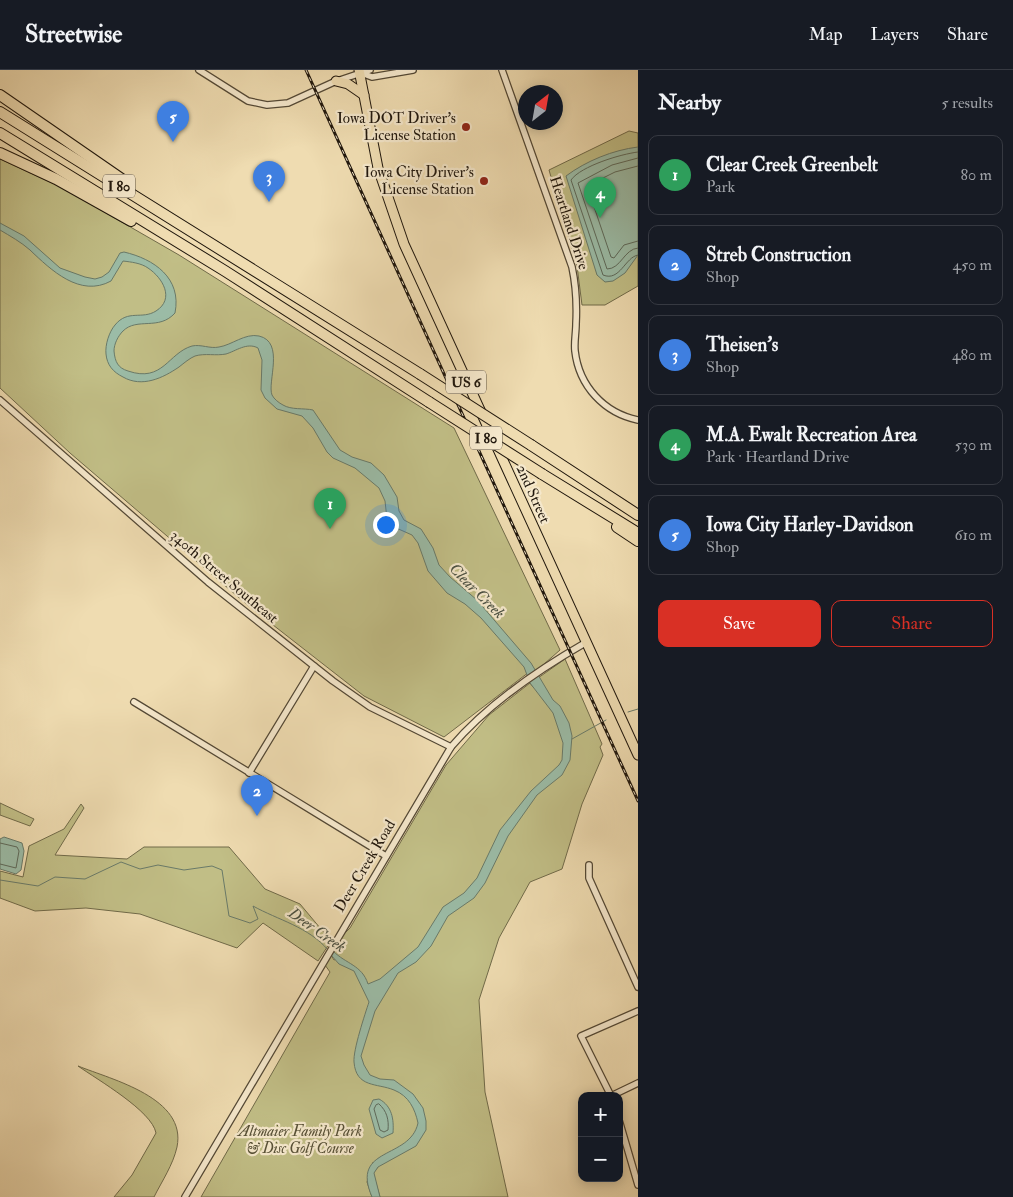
<!DOCTYPE html>
<meta charset="utf-8">
<style>
body{margin:0;font-family:"IM FELL Double Pica",serif;background:#20242c;color:#f1f3f6}
.controls{position:absolute;right:15px;bottom:15px;display:grid;overflow:hidden;border-radius:10px;box-shadow:0 2px 12px #0003}
.controls button{width:45px;height:45px;display:grid;place-items:center;padding:0;border:0;border-bottom:1px solid #363941;background:#171b24;color:#f1f3f6;font:25px sans-serif}
.compass{position:absolute;left:518px;top:15px;width:45px;height:45px;border-radius:50%;background:#171b24;box-shadow:0 2px 12px #0003;rotate:31deg}
.you{position:absolute;left:385px;top:454px;width:18px;height:18px;margin:-12px;border:4px solid #fff;border-radius:50%;background:#1a73e8;box-shadow:0 0 0 8px #1a73e833}
.badge{display:grid;place-items:center;width:32px;height:32px;border-radius:50%;background:#d93025;color:#fff;font-size:16px;font-weight:700}
.pin{position:absolute;translate:-50% -41px;filter:drop-shadow(0 1px 2px #0008)}
.pin::after{content:'';position:absolute;top:26px;width:18px;height:15px;background:inherit;clip-path:polygon(0 0,100% 0,50% 100%)}
.list{margin:0;padding:0;list-style:none}
h2{display:flex;justify-content:space-between;align-items:center;height:65px;margin:0;padding:0 20px;font-size:21px}
h2 small{font-size:16px;font-weight:400;color:#9ea1a6}
.list li{display:grid;grid-template-columns:32px 1fr auto;gap:15px;align-items:center;box-sizing:border-box;height:80px;margin:0 10px 10px;padding:0 10px;border:1px solid #363941;border-radius:10px}
.list b{display:block;font-size:19px;white-space:nowrap}
.list p{margin:0;font-size:16px;white-space:nowrap;color:#9ea1a6}
.list em{font-size:16px;font-style:normal;color:#9ea1a6}
.actions{display:flex;gap:10px;padding:15px 20px}
.actions a{flex:1;padding:11px 0;border:1px solid #d93025;border-radius:10px;text-align:center;font-size:18px;color:#d93025}
.actions .main{background:#d93025;color:#fff}
.map{position:relative;flex:none;width:638px;height:1127px;overflow:hidden}
header{display:flex;align-items:center;gap:30px;box-sizing:border-box;height:70px;padding:0 25px;background:#171b24;border-bottom:1px solid #363941}
header strong{font-size:24px}
nav{display:flex;gap:28px;margin-inline-start:auto;font-size:18px}
main{display:flex}
aside{flex:1;background:#171b24}
.map>svg:first-child{display:block}
.green{fill:#c1be86;stroke:#706a49}
.water{fill:#9bbca7;stroke:#697a69}
.lines{fill:none;stroke-linecap:round;stroke-linejoin:round}
.shore{stroke:#5d695a;stroke-width:1}
.stream{stroke:#697a69;stroke-width:1}
.street-casing{stroke:#534835;stroke-width:8}
.primary-casing{stroke:#1f160c;stroke-width:11}
.highway-casing{stroke:#1f160c;stroke-width:12}
.street{stroke:#f5e8cc;stroke-width:5.5}
.primary{stroke:#efdcb1;stroke-width:9}
.highway{stroke:#efdcb1;stroke-width:10}
.rail-casing{stroke:#1f160c;stroke-width:3}
.rail{stroke:#f5e8cc;stroke-width:1;stroke-dasharray:4;stroke-linecap:butt}
.highway-bridge-casing{stroke:#1f160c;stroke-width:12;stroke-linecap:butt}
.highway-bridge{stroke:#efdcb1;stroke-width:10}
.poi-dot{fill:#8f2418;stroke:#f5e8cc;stroke-width:2}
.labels{text-anchor:middle;dominant-baseline:central;stroke-width:4.5;stroke-linejoin:round;paint-order:stroke}
.shield{fill:#f5e8cc;stroke:#5f5546;stroke-width:1}
.shield-label{font-size:14px;font-weight:bold;fill:#1f160c}
.poi-label{font-size:15px;fill:#1f160c;stroke:#f5e8cc;text-anchor:end}
.street-label{font-size:15px;fill:#1f160c;stroke:#f5e8cc}
.park-label{font-size:15px;font-style:italic;fill:#585137;stroke:#f5e8cc}
.water-label{font-size:16px;font-style:italic;fill:#4a5042;stroke:#f5e8cc}
</style>
<header>
<strong>Streetwise</strong>
<nav><a>Map</a><a>Layers</a><a>Share</a></nav>
</header>
<main>
<div class="map">
<svg width="638" height="1127" viewBox="0 0 638 1127">
<rect width="100%" height="100%" fill="#efdcb1"/>
<filter id="stains"><feTurbulence type="fractalNoise" baseFrequency=".004" numOctaves="4"/><feColorMatrix values="0 0 0 0 .2 0 0 0 0 .09 0 0 0 0 .02 0 0 0 .5 -.17"/></filter>
<radialGradient id="worn" r=".72"><stop offset=".6" stop-color="#630" stop-opacity="0"/><stop offset="1" stop-color="#630" stop-opacity=".3"/></radialGradient>
<!-- green -->
<g class="green">
<path d="M 629,61 L 638,63 L 638,216 L 605,235 L 582,235 L 577,196 L 549,100 Z"/>
<path d="M 0,89 L 61,117 L 179,185 L 454,358 L 560,580 L 535,602 L 533,599 L 444,667 L 364,626 L 250,537 L 70,383 L 0,318 Z"/>
<path d="M 565,589 L 602,674 L 600,677 L 603,685 L 582,734 L 562,799 L 530,812 L 499,868 L 479,930 L 485,1022 L 508,1127 L 380,1127 L 373,1103 L 378,1097 L 373,1092 L 367,1112 L 372,1127 L 201,1127 L 330,902 L 325,895 L 331,885 L 334,890 L 339,888 L 333,881 L 342,866 L 350,858 L 446,695 L 489,645 L 530,613 L 533,617 L 541,612 L 538,608 Z"/>
<path d="M 0,733 L 34,749 L 30,756 L 0,745 Z"/>
<path d="M 81,734 L 84,738 L 55,785 L 127,789 L 144,777 L 229,777 L 265,819 L 300,834 L 331,871 L 318,891 L 263,853 L 237,878 L 140,844 L 86,838 L 35,841 L 0,828 L 0,801 L 23,807 L 29,776 L 64,759 Z"/>
<path d="M 78,996 C 113,1010 187,1028 177,1077 C 173,1095 162,1111 154,1127 L 114,1127 L 132,1105 L 156,1063 C 152,1041 98,1010 78,996 Z"/>
</g>
<!-- water -->
<g class="water">
<path d="M 638,77 L 638,185 L 625,203 L 613,211 L 605,212 L 597,205 L 566,106 C 586,91 613,80 638,77 Z"/>
<path d="M 0,153 L 24,166 L 60,198 L 85,207 L 95,209 L 102,207 L 109,202 L 120,183 L 124,182 C 154,189 182,208 175,243 C 159,261 137,247 123,261 C 118,266 114,274 114,281 C 115,292 118,298 128,301 C 163,313 168,283 192,276 C 201,274 210,279 219,277 C 232,275 245,263 259,266 C 285,272 267,312 272,325 C 274,329 279,333 283,335 C 291,340 304,338 313,340 L 340,380 L 352,387 L 371,393 L 384,405 L 397,427 L 399,441 L 404,450 L 421,459 L 433,478 L 439,495 L 450,507 L 477,530 L 531,593 L 553,630 L 560,636 L 569,653 L 572,666 L 570,690 L 562,705 L 537,725 L 508,766 L 485,813 L 474,828 L 448,846 L 431,876 L 416,892 L 398,903 L 375,941 L 361,986 L 364,995 L 370,1005 L 380,1009 L 394,1010 L 413,1024 L 423,1038 L 426,1051 L 426,1060 L 416,1076 L 378,1097 L 374,1103 L 380,1127 L 372,1127 C 350,1076 410,1090 418,1053 C 415,1039 409,1026 394,1020 C 377,1013 356,1018 354,992 C 353,980 365,944 369,932 L 354,901 L 339,894 L 331,885 L 333,881 C 346,894 362,895 368,914 L 380,909 L 418,877 L 443,837 L 464,823 L 477,808 L 500,760 L 531,721 L 559,695 L 562,690 L 563,673 L 553,643 L 530,613 L 524,597 L 481,548 L 465,534 L 447,523 L 428,501 L 418,473 L 412,465 L 394,457 L 387,449 L 385,431 L 379,418 L 355,398 L 333,388 L 327,382 L 313,358 L 302,346 L 277,339 L 265,328 L 261,320 L 262,290 L 258,278 C 247,272 236,281 226,284 C 216,286 205,283 195,286 C 190,288 184,293 179,297 C 163,308 142,318 123,307 C 113,302 107,295 106,284 C 105,275 109,262 115,255 C 128,239 142,250 156,241 C 175,229 163,208 148,198 C 141,193 131,192 123,191 L 111,211 C 80,228 51,200 30,180 C 21,172 10,166 0,160 Z"/>
<path d="M 4,767 L 22,773 L 24,781 L 21,800 L 16,804 L 0,799 L 0,769 Z"/>
<path d="M 379,1029 C 392,1036 394,1049 393,1063 L 382,1068 L 376,1064 L 369,1039 L 373,1030 Z"/>
</g>
<g class="lines">
<!-- shore -->
<g class="shore">
<path d="M 638,82 C 621,84 581,96 571,110 L 603,205 C 620,212 625,187 638,185"/>
<path d="M 638,88 L 612,95 L 578,113 L 607,199 C 621,199 624,179 638,178"/>
<path d="M 638,96 L 615,102 L 587,116 L 611,187 L 614,188 L 624,175 L 638,171"/>
<path d="M 0,773 L 17,777 L 19,781 L 16,798 L 0,794"/>
<path d="M 379,1034 C 387,1041 389,1050 388,1060 L 384,1062 L 380,1060 L 374,1039 L 376,1035 Z"/>
</g>
<!-- stream -->
<g class="stream">
<path d="M 628,642 L 638,639"/>
<path d="M 572,669 L 606,650"/>
<path d="M 0,810 L 38,816 L 55,807 L 85,809 L 121,792 L 140,799 L 158,795 L 184,800 L 212,796 L 222,800 L 229,846 L 250,853 L 258,849 L 253,836 C 278,850 309,857 328,880"/>
</g>
<!-- street casing -->
<g class="street-casing">
<g id="street">
<path d="M 199,0 L 248,31 L 267,35 L 288,33 L 334,12 L 370,0"/>
<path d="M 502,0 L 572,197 C 576,216 577,235 576,254 C 576,263 574,272 575,281 C 579,316 604,343 638,350"/>
<path d="M 364,4 L 372,7 L 413,0"/>
<path d="M 0,330 L 208,512 L 333,611 L 370,637 L 451,677"/>
<path d="M 134,632 L 386,786"/>
<path d="M 249,703 L 314,596"/>
<path d="M 589,795 L 589,808 L 638,917"/>
<path d="M 611,1026 L 581,966 L 638,941"/>
<path d="M 611,1026 L 638,1013"/>
<path d="M 619,1050 L 638,1115"/>
<path d="M 185,1127 L 451,677 C 487,635 538,600 585,573"/>
</g>
</g>
<!-- primary casing -->
<g class="primary-casing">
<g id="primary">
<path d="M 359,0 L 378,98 L 404,174 L 638,685"/>
<path d="M 336,11 L 348,14 L 364,25"/>
</g>
</g>
<!-- highway casing -->
<g class="highway-casing">
<g id="highway">
<path d="M 0,25 L 126,112"/>
<path d="M 0,42 L 420,304"/>
<path d="M 0,63 L 225,201 L 429,332"/>
<path d="M 0,83 L 56,109 L 131,151"/>
<path d="M 531,375 L 638,445"/>
<path d="M 542,404 L 638,463"/>
<path d="M 617,457 L 638,471"/>
</g>
</g>
<!-- street -->
<use href="#street" class="street"/>
<!-- primary -->
<use href="#primary" class="primary"/>
<!-- highway -->
<use href="#highway" class="highway"/>
<!-- rail casing -->
<g class="rail-casing">
<path id="rail" d="M 306,0 L 638,731"/>
</g>
<!-- rail -->
<use href="#rail" class="rail"/>
<!-- highway-bridge casing -->
<g class="highway-bridge-casing">
<g id="highway-bridge">
<path d="M 420,304 L 531,375"/>
<path d="M 429,332 L 542,404"/>
</g>
</g>
<!-- highway-bridge -->
<use href="#highway-bridge" class="highway-bridge"/>
</g>
<!-- markers -->
<g class="poi-dot">
<circle cx="466" cy="57" r="5"/>
<circle cx="484" cy="111" r="5"/>
</g>
<g class="labels">
<!-- shield labels -->
<g class="shield">
<rect x="103" y="104.5" width="32" height="23" rx="4"/>
<rect x="446" y="300.5" width="40" height="23" rx="4"/>
<rect x="470" y="356.5" width="32" height="23" rx="4"/>
</g>
<g class="shield-label">
<text x="119" y="116">I 80</text>
<text x="466" y="312">US 6</text>
<text x="486" y="368">I 80</text>
</g>
<!-- poi labels -->
<g class="poi-label">
<text x="456" y="48">Iowa DOT Driver's<tspan x="456" dy="17">License Station</tspan></text>
<text x="474" y="102">Iowa City Driver's<tspan x="474" dy="17">License Station</tspan></text>
</g>
<!-- street labels -->
<g class="street-label">
<text transform="translate(569 153) rotate(72)">Heartland Drive</text>
<text transform="translate(533 424) rotate(66)">2nd Street</text>
<text transform="translate(224 507) rotate(40)">340th Street Southeast</text>
<text transform="translate(365 796) rotate(-59)">Deer Creek Road</text>
</g>
<!-- park labels -->
<g class="park-label">
<text x="300" y="1061">Altmaier Family Park<tspan x="300" dy="17">&amp; Disc Golf Course</tspan></text>
</g>
<!-- water labels -->
<g class="water-label">
<text transform="translate(477 521) rotate(45)">Clear Creek</text>
<text transform="translate(317 860) rotate(35)">Deer Creek</text>
</g>
</g>
<rect width="100%" height="100%" filter="url(#stains)"/>
<rect width="100%" height="100%" fill="url(#worn)"/>
</svg>
<div class="controls">
<button>+</button>
<button>−</button>
</div>
<svg class="compass" viewBox="-18 -18 36 36"><path d="M0-13l5 13h-10z" fill="#e53935"/><path d="M0 13l5-13h-10z" fill="#9ea1a6"/></svg>
<div class="you"></div>
<div class="pin badge" style="left:330px;top:459px;background:#2e9e5b">1</div>
<div class="pin badge" style="left:257px;top:746px;background:#3f7fe0">2</div>
<div class="pin badge" style="left:269px;top:132px;background:#3f7fe0">3</div>
<div class="pin badge" style="left:600px;top:148px;background:#2e9e5b">4</div>
<div class="pin badge" style="left:173px;top:72px;background:#3f7fe0">5</div>
</div>
<aside>
<h2>Nearby<small>5 results</small></h2>
<ul class="list">
<li><span class="badge" style="background:#2e9e5b">1</span><div><b>Clear Creek Greenbelt</b><p>Park</p></div><em>80 m</em></li>
<li><span class="badge" style="background:#3f7fe0">2</span><div><b>Streb Construction</b><p>Shop</p></div><em>450 m</em></li>
<li><span class="badge" style="background:#3f7fe0">3</span><div><b>Theisen's</b><p>Shop</p></div><em>480 m</em></li>
<li><span class="badge" style="background:#2e9e5b">4</span><div><b>M.A. Ewalt Recreation Area</b><p>Park · Heartland Drive</p></div><em>530 m</em></li>
<li><span class="badge" style="background:#3f7fe0">5</span><div><b>Iowa City Harley-Davidson</b><p>Shop</p></div><em>610 m</em></li>
</ul>
<div class="actions"><a class="main">Save</a><a>Share</a></div>
</aside>
</main>
